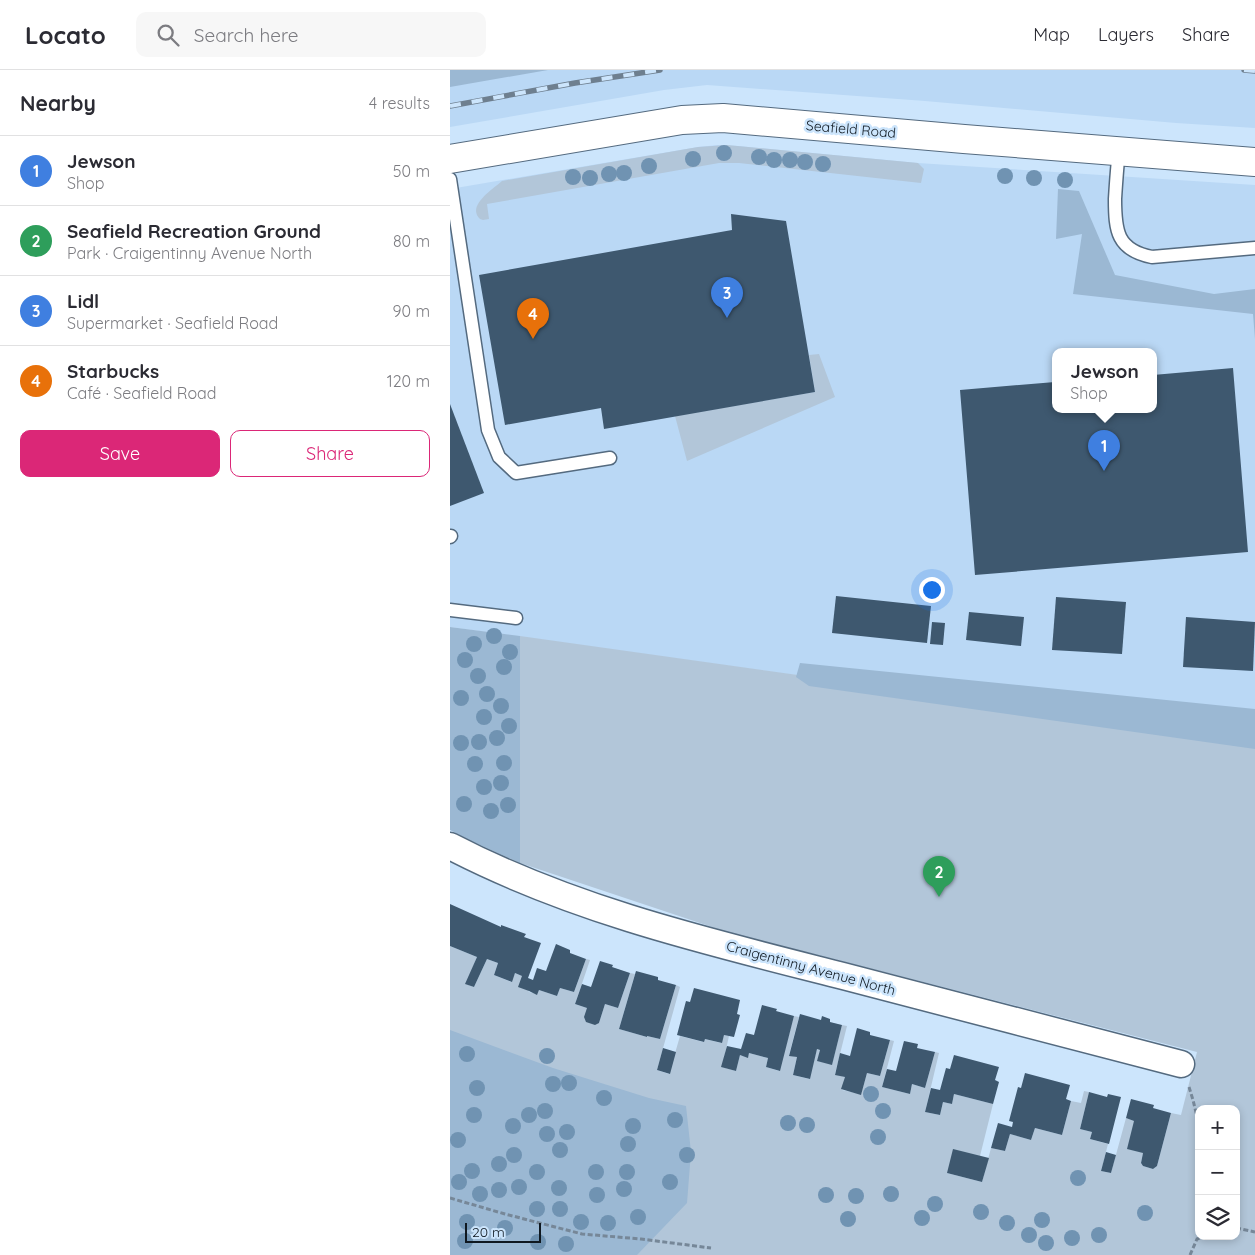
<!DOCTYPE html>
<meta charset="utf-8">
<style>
body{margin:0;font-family:Quicksand,sans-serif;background:#f7f7f7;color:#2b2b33}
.controls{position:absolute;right:15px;bottom:15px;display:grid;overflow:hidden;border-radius:10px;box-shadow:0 2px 8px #0003}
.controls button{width:45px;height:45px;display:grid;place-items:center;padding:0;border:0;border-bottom:1px solid #e1e1e2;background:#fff;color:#2b2b33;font:25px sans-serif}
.scale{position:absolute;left:15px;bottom:12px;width:76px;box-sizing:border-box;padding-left:5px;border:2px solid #0f1820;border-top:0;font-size:14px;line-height:18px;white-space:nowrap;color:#0f1820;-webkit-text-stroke:4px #cce5fc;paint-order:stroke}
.you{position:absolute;left:481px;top:519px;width:18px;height:18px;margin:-12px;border:4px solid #fff;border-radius:50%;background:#1a73e8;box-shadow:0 0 0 8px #1a73e833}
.badge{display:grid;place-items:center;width:32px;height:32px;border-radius:50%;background:#db2777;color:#fff;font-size:16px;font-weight:700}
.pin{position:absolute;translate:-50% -41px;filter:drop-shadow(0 1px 2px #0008)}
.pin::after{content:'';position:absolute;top:26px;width:18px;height:15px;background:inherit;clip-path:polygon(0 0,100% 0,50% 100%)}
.popup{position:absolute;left:602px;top:278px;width:105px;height:65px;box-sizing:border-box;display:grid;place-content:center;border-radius:10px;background:#fff;filter:drop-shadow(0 1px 4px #0005);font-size:16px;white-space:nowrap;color:#7c7c81}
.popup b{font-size:19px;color:#2b2b33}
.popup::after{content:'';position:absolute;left:50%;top:100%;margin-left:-10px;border:10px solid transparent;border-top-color:#fff}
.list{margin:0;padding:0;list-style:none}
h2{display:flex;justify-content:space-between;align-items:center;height:65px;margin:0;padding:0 20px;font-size:21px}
h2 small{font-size:16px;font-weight:400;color:#7c7c81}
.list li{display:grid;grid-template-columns:32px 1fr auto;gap:15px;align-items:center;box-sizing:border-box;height:70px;padding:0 20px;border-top:1px solid #e1e1e2}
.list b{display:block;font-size:19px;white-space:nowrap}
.list p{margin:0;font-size:16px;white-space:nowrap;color:#7c7c81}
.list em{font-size:16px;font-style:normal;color:#7c7c81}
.actions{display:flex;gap:10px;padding:15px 20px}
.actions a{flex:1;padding:11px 0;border:1px solid #db2777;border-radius:10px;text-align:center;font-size:18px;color:#db2777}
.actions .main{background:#db2777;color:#fff}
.icon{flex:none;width:28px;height:28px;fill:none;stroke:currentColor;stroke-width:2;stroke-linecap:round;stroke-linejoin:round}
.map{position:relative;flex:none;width:805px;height:1185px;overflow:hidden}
header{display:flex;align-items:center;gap:30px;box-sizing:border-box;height:70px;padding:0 25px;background:#fff;border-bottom:1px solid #e1e1e2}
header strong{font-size:24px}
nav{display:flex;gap:28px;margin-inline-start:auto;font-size:18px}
.search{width:350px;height:45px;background:#f7f7f7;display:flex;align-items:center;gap:12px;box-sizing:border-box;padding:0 18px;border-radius:10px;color:#7c7c81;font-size:19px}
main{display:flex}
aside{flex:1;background:#fff}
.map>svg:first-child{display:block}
.built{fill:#bad8f5;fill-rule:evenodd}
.green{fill:#b2c6d9;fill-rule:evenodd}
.forest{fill:#9bb8d3}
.building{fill:#3e586f}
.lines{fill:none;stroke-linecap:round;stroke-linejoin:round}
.service-casing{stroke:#546a7f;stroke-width:15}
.minor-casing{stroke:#546a7f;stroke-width:29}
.primary-casing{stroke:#546a7f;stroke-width:30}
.path{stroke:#768798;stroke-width:3;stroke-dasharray:5 2.5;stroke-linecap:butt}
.service{stroke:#fff;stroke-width:12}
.minor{stroke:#fff;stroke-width:26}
.primary{stroke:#fff;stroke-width:28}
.rail-casing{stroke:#6e7f8f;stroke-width:5.5}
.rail{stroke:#cce5fc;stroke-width:4;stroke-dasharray:11;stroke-linecap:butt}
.tree{fill:#7093b2}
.labels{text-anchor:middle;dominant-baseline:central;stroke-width:5;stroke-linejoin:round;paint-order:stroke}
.street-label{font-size:14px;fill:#0f1820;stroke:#cce5fc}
</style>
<header>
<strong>Locato</strong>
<div class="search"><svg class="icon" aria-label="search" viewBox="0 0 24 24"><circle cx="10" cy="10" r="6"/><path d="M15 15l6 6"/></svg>Search here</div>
<nav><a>Map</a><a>Layers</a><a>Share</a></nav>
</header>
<main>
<aside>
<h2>Nearby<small>4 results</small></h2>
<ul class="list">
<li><span class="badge" style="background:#3f7fe0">1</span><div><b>Jewson</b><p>Shop</p></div><em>50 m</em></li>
<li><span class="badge" style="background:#2e9e5b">2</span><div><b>Seafield Recreation Ground</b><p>Park · Craigentinny Avenue North</p></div><em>80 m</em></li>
<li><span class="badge" style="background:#3f7fe0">3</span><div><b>Lidl</b><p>Supermarket · Seafield Road</p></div><em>90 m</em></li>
<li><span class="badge" style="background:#e8710a">4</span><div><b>Starbucks</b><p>Café · Seafield Road</p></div><em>120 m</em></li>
</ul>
<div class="actions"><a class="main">Save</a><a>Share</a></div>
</aside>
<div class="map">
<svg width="805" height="1185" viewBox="0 0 805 1185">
<rect width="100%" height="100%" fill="#cce5fc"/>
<!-- built -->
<g class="built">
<path d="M 0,0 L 805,0 L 805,58 L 726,53 L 475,31 L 257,15 L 214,20 L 0,57 Z"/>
<path d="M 268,75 L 288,76 L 468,93 L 805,115 L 805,669 L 0,557 L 0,119 L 248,77 ZM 605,282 L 703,282 L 703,340 L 605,340 Z"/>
</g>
<!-- green -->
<g class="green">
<path d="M 277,75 L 468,93 L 474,99 L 471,113 L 289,93 L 269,93 L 37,134 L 39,149 L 33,150 L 30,149 C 16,136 43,119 52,111 L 248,77 Z"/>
<path d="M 369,284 L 385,327 L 237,391 L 225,346 L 365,322 L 359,285 Z"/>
<path d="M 70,566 L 805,669 L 805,1185 L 0,1185 L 0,876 L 27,887 L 16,914 L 24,917 L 37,889 L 48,893 L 44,905 L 61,912 L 65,903 L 72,906 L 79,922 L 87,924 L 89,920 L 107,926 L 110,918 L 124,922 L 136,889 L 140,890 L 125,934 L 137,938 L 149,953 L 155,934 L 168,938 L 180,903 L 185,904 L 169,959 L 197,967 L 197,966 L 210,969 L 226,915 L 230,917 L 207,1000 L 219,1004 L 230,966 L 253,972 L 255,969 L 271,973 L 274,965 L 279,966 L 272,997 L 286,1001 L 290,985 L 298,987 L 299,983 L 318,988 L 316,997 L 329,1001 L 344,946 L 349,947 L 339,985 L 347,987 L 343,1005 L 359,1009 L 367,979 L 370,980 L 368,991 L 382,994 L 392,955 L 397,956 L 385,1004 L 395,1007 L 392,1020 L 411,1024 L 417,1003 L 430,1006 L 440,970 L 444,971 L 432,1017 L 460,1024 L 462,1014 L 475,1018 L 485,982 L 489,983 L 475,1042 L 490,1045 L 493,1032 L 502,1034 L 504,1024 L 543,1034 L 530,1086 L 497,1103 L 532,1112 L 541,1078 L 555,1081 L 560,1064 L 581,1070 L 585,1058 L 612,1065 L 621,1031 L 631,1033 L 634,1021 L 639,1022 L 630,1059 L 642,1062 L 640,1069 L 658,1074 L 651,1101 L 661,1103 L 676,1048 L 684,1051 L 693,1083 L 691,1093 L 693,1096 L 703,1099 L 707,1096 L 721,1043 L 731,1045 L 747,982 L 274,861 L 70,793 ZM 749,1039 L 786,1039 L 786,1166 L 749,1166 Z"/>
</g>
<!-- forest -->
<g class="forest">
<path d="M 0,0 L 98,0 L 0,17 Z"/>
<path d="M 608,119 L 629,121 L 665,205 L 764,224 L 805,219 L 805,269 L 803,244 L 623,224 L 632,164 L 606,169 Z"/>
<path d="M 0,557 L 70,566 L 70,793 L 19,770 L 0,760 Z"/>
<path d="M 350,593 L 805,639 L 805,679 L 359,616 L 346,607 Z"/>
<path d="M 0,960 L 103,998 L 199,1028 L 236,1036 L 241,1082 L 237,1133 L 187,1185 L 0,1185 Z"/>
</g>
<!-- building -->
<g class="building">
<path d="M 281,144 L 336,151 L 365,322 L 154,359 L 151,338 L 55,355 L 29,205 L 282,160 Z"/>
<path d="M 783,298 L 798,482 L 525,505 L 510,320 L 605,312 L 605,340 L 703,340 L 703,305 Z"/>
<path d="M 0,334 L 34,423 L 0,436 Z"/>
<path d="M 386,526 L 481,536 L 477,573 L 382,563 Z"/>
<path d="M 606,527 L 676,532 L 672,584 L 602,580 Z"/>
<path d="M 519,542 L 574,547 L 571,576 L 516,570 Z"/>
<path d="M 736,547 L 805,552 L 803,601 L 733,597 Z"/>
<path d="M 482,552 L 495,553 L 493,575 L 480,574 Z"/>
<path d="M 0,834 L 51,857 L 51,855 L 76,864 L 74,867 L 91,873 L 78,908 L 83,910 L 87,898 L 96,901 L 106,874 L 120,880 L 120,883 L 136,889 L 124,922 L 110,918 L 107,926 L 89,920 L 87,925 L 79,921 L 68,917 L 72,906 L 65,903 L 62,912 L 44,905 L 48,893 L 37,889 L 24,917 L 15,914 L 27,887 L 0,876 Z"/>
<path d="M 150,891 L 163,895 L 162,897 L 180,903 L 168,938 L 155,934 L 149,953 L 145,955 L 136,952 L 134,947 L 137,938 L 125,934 L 132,914 L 141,917 Z"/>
<path d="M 186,901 L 208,907 L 208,910 L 226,915 L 210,969 L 197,966 L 197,967 L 169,959 Z"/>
<path d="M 244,918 L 290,930 L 287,944 L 290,945 L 284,967 L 274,965 L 272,973 L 255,969 L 254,972 L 227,965 L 236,931 L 240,932 Z"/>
<path d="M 312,935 L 327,939 L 326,941 L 344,946 L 330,1001 L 316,997 L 318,988 L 299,983 L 298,988 L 290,985 L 286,1001 L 271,997 L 277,976 L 291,979 L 296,963 L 304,965 Z"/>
<path d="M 350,944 L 371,950 L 372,946 L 380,949 L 380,952 L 392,955 L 382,995 L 367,991 L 370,980 L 367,979 L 360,1009 L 343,1005 L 347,987 L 339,986 Z"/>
<path d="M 407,958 L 420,962 L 420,965 L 440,970 L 430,1006 L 417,1003 L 411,1025 L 391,1019 L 395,1007 L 385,1005 L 390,983 L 400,986 Z"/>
<path d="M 454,971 L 468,974 L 467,978 L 485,982 L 475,1018 L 462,1014 L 460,1024 L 432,1017 L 437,999 L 446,1001 Z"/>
<path d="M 213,978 L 226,982 L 220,1004 L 207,1000 Z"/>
<path d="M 504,985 L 549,997 L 545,1010 L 549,1012 L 543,1034 L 504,1024 L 502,1034 L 493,1032 L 490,1045 L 475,1042 L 481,1018 L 490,1020 L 496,998 L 500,999 Z"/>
<path d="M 575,1003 L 620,1015 L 616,1029 L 621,1031 L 612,1065 L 585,1058 L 581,1070 L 560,1064 L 555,1081 L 541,1078 L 548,1053 L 562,1057 L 563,1052 L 559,1051 L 568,1017 L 571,1018 Z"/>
<path d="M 639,1022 L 657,1027 L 658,1024 L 671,1027 L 659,1074 L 640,1069 L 642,1062 L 630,1059 Z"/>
<path d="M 681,1029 L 704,1035 L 703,1038 L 721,1043 L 707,1096 L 703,1099 L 693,1096 L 691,1093 L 693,1083 L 677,1079 L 684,1051 L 676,1048 Z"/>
<path d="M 503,1079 L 539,1088 L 532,1112 L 497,1103 Z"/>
<path d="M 656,1082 L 666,1085 L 661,1103 L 651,1101 Z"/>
</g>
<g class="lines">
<!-- service casing -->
<g class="service-casing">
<g id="service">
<path d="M 669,81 C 667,97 666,113 665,129 C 665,161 667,180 702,187 L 805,178"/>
<path d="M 0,109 L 38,360 L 49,387 L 66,403 L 160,388"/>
<path d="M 0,467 L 1,466"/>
<path d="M 0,540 L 66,548"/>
</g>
</g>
<!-- minor casing -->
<g class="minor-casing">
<path id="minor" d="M 0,776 C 123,840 259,872 393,906 C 506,935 618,965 731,994"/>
</g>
<!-- primary casing -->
<g class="primary-casing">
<path id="primary" d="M 0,89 L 232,50 L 273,48 L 514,69 L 805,92"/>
</g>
<!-- path -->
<g class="path">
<path d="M 739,1017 L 743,1030 L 749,1055"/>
<path d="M 0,1128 L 55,1144 L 132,1164 L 191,1169 L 261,1178"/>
<path d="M 786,1158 L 805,1162"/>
<path d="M 740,1185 L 747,1169 L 757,1166"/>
</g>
<!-- service -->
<use href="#service" class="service"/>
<!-- minor -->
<use href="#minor" class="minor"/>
<!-- primary -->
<use href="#primary" class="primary"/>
<!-- rail casing -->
<g class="rail-casing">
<g id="rail">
<path d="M 794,0 L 805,1"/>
<path d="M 0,36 L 125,13 L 210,0"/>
</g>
</g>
<!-- rail -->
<use href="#rail" class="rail"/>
</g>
<!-- trees -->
<g class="tree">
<circle cx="274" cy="83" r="8"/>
<circle cx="309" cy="87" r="8"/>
<circle cx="243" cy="89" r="8"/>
<circle cx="324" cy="90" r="8"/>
<circle cx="340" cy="90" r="8"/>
<circle cx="355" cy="92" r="8"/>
<circle cx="373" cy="94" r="8"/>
<circle cx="199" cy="96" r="8"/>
<circle cx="174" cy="103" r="8"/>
<circle cx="159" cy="104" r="8"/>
<circle cx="555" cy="106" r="8"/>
<circle cx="123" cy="107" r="8"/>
<circle cx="140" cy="108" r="8"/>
<circle cx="584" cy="108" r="8"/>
<circle cx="615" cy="110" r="8"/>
<circle cx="44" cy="566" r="8"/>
<circle cx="24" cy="574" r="8"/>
<circle cx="60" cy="582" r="8"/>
<circle cx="15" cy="590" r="8"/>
<circle cx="54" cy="597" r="8"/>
<circle cx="28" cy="606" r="8"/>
<circle cx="37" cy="624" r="8"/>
<circle cx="11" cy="628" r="8"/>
<circle cx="51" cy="636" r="8"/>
<circle cx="34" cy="647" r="8"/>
<circle cx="59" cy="656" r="8"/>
<circle cx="47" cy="668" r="8"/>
<circle cx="29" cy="672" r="8"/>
<circle cx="11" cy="673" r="8"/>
<circle cx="54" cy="693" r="8"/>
<circle cx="25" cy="694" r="8"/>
<circle cx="51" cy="713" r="8"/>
<circle cx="34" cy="717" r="8"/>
<circle cx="14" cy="734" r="8"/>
<circle cx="58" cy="735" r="8"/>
<circle cx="41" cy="741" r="8"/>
<circle cx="17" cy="984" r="8"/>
<circle cx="97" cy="986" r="8"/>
<circle cx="119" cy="1013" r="8"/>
<circle cx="103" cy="1014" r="8"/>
<circle cx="27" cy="1018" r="8"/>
<circle cx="421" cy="1024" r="8"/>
<circle cx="154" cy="1028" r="8"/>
<circle cx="95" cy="1041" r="8"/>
<circle cx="433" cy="1041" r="8"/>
<circle cx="24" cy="1045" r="8"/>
<circle cx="79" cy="1045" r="8"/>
<circle cx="225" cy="1050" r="8"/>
<circle cx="338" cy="1053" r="8"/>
<circle cx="357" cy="1055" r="8"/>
<circle cx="63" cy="1056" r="8"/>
<circle cx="183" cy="1056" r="8"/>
<circle cx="117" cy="1062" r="8"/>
<circle cx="97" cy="1064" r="8"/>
<circle cx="428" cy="1067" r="8"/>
<circle cx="8" cy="1070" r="8"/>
<circle cx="178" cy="1074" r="8"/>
<circle cx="110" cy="1080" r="8"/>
<circle cx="64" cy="1085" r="8"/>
<circle cx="237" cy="1085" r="8"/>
<circle cx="49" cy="1094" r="8"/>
<circle cx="22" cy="1101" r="8"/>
<circle cx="87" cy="1102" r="8"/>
<circle cx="146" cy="1102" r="8"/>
<circle cx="177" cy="1102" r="8"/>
<circle cx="628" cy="1108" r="8"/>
<circle cx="9" cy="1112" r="8"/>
<circle cx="220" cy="1112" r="8"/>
<circle cx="69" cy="1117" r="8"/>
<circle cx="109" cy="1118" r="8"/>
<circle cx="174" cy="1119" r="8"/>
<circle cx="49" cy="1120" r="8"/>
<circle cx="30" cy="1124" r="8"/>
<circle cx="441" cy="1124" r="8"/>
<circle cx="147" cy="1125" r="8"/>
<circle cx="376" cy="1125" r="8"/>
<circle cx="406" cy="1126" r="8"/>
<circle cx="485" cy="1134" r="8"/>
<circle cx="87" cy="1139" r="8"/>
<circle cx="110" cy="1139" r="8"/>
<circle cx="531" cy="1142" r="8"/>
<circle cx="695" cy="1143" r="8"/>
<circle cx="188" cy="1147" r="8"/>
<circle cx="472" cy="1148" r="8"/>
<circle cx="398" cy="1149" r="8"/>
<circle cx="592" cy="1150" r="8"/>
<circle cx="17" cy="1152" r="8"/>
<circle cx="131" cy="1152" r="8"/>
<circle cx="158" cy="1153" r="8"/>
<circle cx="557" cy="1153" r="8"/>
<circle cx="55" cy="1158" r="8"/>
<circle cx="579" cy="1165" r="8"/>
<circle cx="649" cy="1165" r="8"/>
<circle cx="622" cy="1168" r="8"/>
<circle cx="15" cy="1171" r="8"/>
<circle cx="88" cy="1172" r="8"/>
<circle cx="596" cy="1173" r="8"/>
<circle cx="116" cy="1174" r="8"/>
</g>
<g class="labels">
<!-- street labels -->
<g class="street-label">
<text transform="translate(401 59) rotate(5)">Seafield Road</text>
<text transform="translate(361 898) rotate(15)">Craigentinny Avenue North</text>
</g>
</g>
</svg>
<div class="controls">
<button>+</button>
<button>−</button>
<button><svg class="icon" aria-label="layers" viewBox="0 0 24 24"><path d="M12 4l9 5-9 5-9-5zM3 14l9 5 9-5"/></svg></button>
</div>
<div class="scale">20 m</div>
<div class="you"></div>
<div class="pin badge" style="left:654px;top:401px;background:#3f7fe0">1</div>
<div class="popup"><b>Jewson</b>Shop</div>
<div class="pin badge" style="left:489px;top:827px;background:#2e9e5b">2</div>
<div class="pin badge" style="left:277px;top:248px;background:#3f7fe0">3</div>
<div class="pin badge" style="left:83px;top:269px;background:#e8710a">4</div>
</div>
</main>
